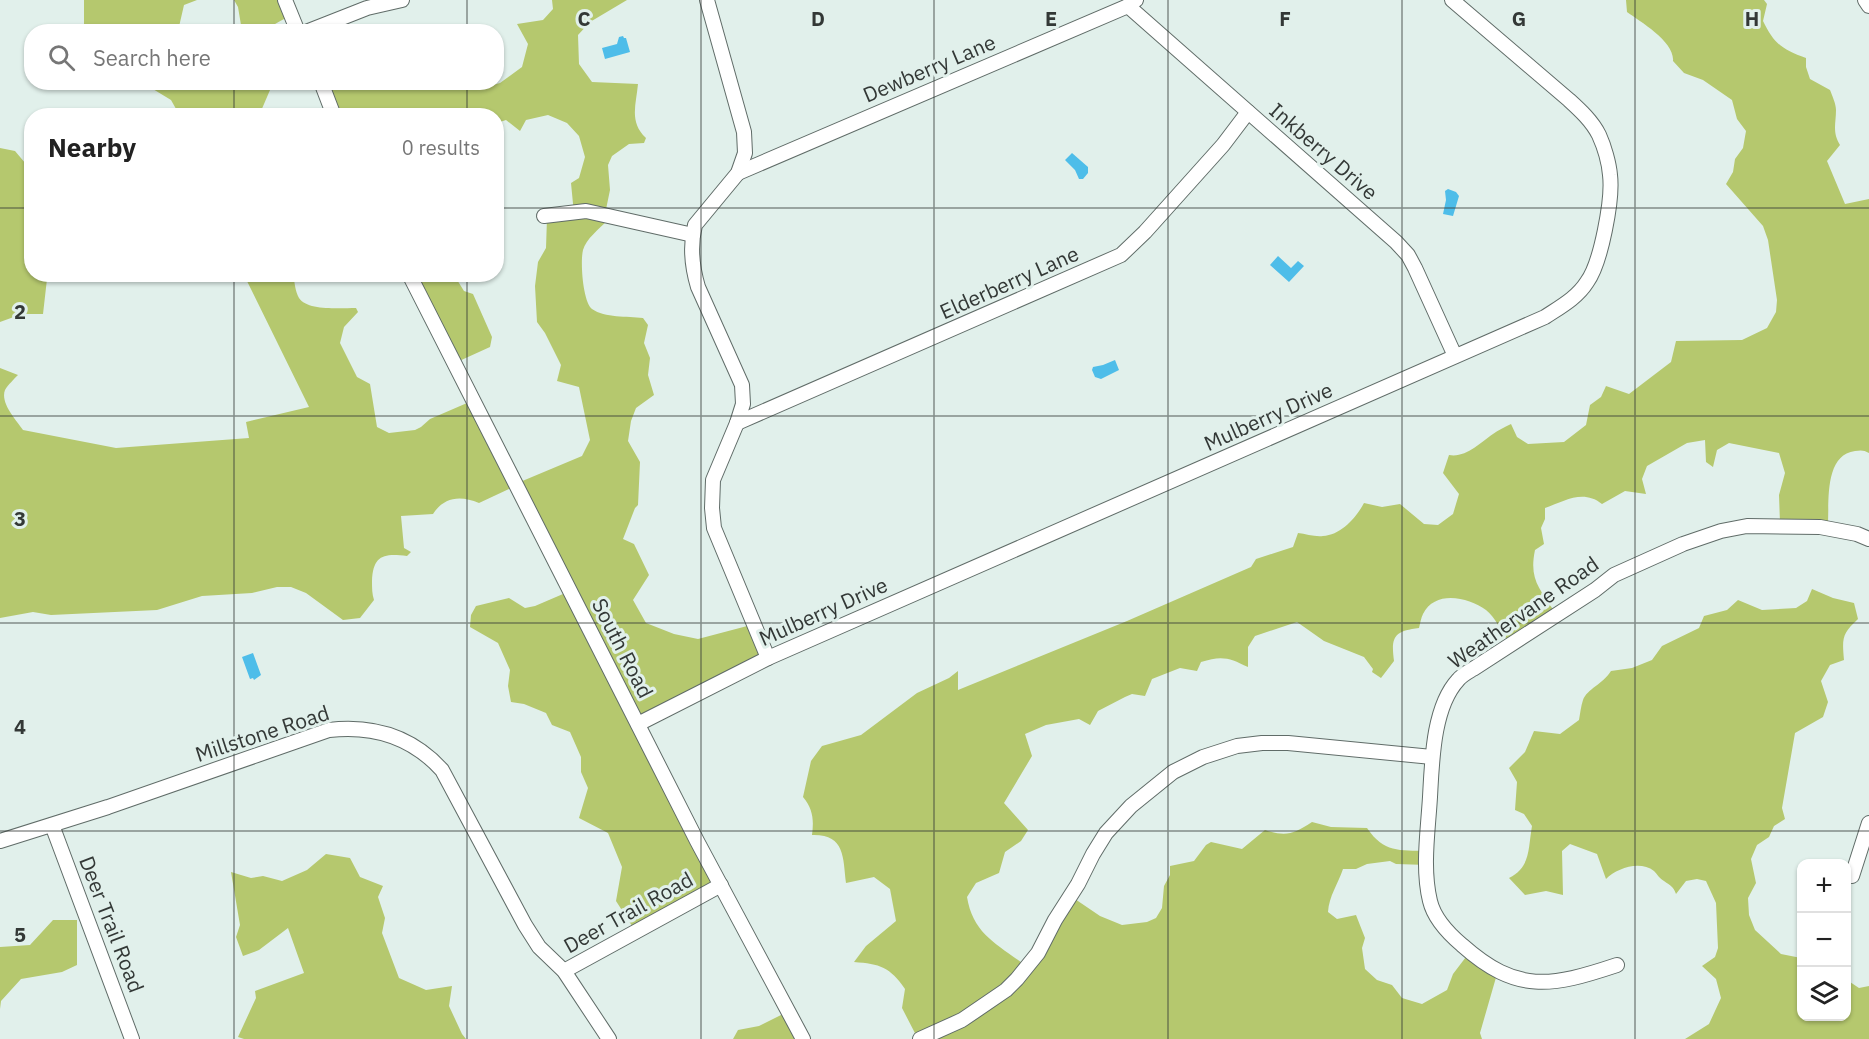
<!DOCTYPE html>
<meta charset="utf-8">
<style>
body{margin:0;font-family:"IBM Plex Sans",sans-serif;background:#f6f6f6;color:#222}
.controls{position:absolute;right:18px;bottom:18px;display:grid;overflow:hidden;border-radius:12px;box-shadow:0 2px 4px #0004}
.controls button{width:54px;height:54px;display:grid;place-items:center;padding:0;border:0;border-bottom:2px solid #e0e0e0;background:#fff;color:#222;font:30px sans-serif}
.list{margin:0;padding:0;list-style:none}
h2{display:flex;justify-content:space-between;align-items:center;height:78px;margin:0;padding:0 24px;font-size:26px}
h2 small{font-size:20px;font-weight:400;color:#767676}
.icon{flex:none;width:33px;height:33px;fill:none;stroke:currentColor;stroke-width:2;stroke-linecap:round;stroke-linejoin:round}
.map{position:relative;flex:none;width:1869px;height:1039px;overflow:hidden}
.search{position:absolute;background:#fff;box-shadow:0 2px 4px #0004;left:24px;top:24px;width:480px;height:66px;display:flex;align-items:center;gap:15px;box-sizing:border-box;padding:0 21px;border-radius:24px;color:#767676;font-size:22px}
.panel{position:absolute;background:#fff;box-shadow:0 2px 4px #0004;left:24px;top:108px;width:480px;height:174px;border-radius:24px}
.map>svg:first-child{display:block}
.forest{fill:#b5c86e}
.water{fill:#4ebde9}
.lines{fill:none;stroke-linecap:round;stroke-linejoin:round}
.minor-casing{stroke:#606c68;stroke-width:16}
.minor{stroke:#fff;stroke-width:14}
.grid{fill:none;stroke:#333836;stroke-width:1.5;stroke-opacity:0.55}
.labels{text-anchor:middle;dominant-baseline:central;stroke-width:6;stroke-linejoin:round;paint-order:stroke}
.street-label{font-size:21px;fill:#333836;stroke:#e1f0eb}
.grid-label{font-size:20px;text-anchor:middle;font-weight:bold;fill:#333836;stroke:#e1f0eb;stroke-width:6;stroke-linejoin:round;paint-order:stroke}
</style>
<div class="map">
<svg width="1869" height="1039" viewBox="0 0 1869 1039">
<rect width="100%" height="100%" fill="#e1f0eb"/>
<!-- forest -->
<g class="forest">
<path d="M 84,0 L 197,0 L 184,5 L 178,31 L 84,32 Z"/>
<path d="M 234,0 L 287,0 L 288,17 C 270,26 261,35 241,25 L 238,7 Z"/>
<path d="M 552,0 L 627,0 L 590,22 L 578,35 L 579,64 L 592,82 L 638,84 C 636,105 629,122 646,138 L 644,143 L 629,144 L 612,156 L 608,165 L 610,190 L 604,219 L 607,221 C 599,229 586,239 583,250 C 580,262 583,302 592,309 C 605,318 627,316 643,318 L 648,325 L 644,343 L 650,358 L 648,375 L 654,395 L 636,408 L 631,421 L 628,441 L 640,462 L 638,505 L 635,508 L 623,539 L 634,544 L 649,575 L 633,600 L 646,623 L 674,634 L 698,639 L 751,625 L 764,652 L 759,657 L 640,722 L 720,880 L 634,929 L 616,901 L 622,867 L 608,833 L 579,818 L 588,788 L 581,772 L 581,757 L 570,732 L 552,725 L 546,713 L 524,704 L 511,702 L 508,686 L 510,670 L 498,643 L 470,627 L 471,615 L 476,606 L 509,598 L 525,608 L 535,606 L 570,591 L 520,482 L 582,456 L 590,440 L 579,387 L 557,381 L 561,365 L 545,333 L 537,322 L 535,286 L 538,262 L 546,248 L 547,218 L 574,214 L 571,183 L 579,178 L 585,157 L 579,136 L 567,123 L 548,115 L 526,120 L 520,131 L 506,120 L 497,123 L 496,116 L 335,115 L 321,83 L 473,82 L 482,88 L 500,83 L 522,67 L 528,44 L 517,24 L 543,20 L 553,9 Z"/>
<path d="M 1626,0 L 1764,0 L 1767,4 L 1763,21 C 1774,44 1783,50 1806,58 L 1806,67 L 1810,79 L 1830,90 C 1832,95 1836,104 1836,110 C 1836,123 1832,132 1840,145 L 1827,161 L 1845,204 L 1869,199 L 1869,453 C 1864,450 1861,450 1855,451 C 1825,455 1829,499 1828,523 L 1780,523 L 1779,495 L 1785,473 L 1779,453 L 1729,443 L 1717,450 L 1713,467 L 1706,462 L 1705,440 L 1687,443 L 1647,466 L 1642,479 L 1646,494 L 1625,491 L 1602,504 C 1583,489 1565,501 1545,508 L 1545,519 L 1541,528 L 1544,544 L 1535,550 C 1529,579 1539,588 1554,611 L 1508,642 C 1502,632 1495,617 1486,610 C 1468,597 1435,590 1423,614 C 1421,618 1420,624 1419,628 C 1393,631 1391,638 1394,661 L 1381,678 L 1372,672 L 1373,669 L 1364,657 L 1324,641 L 1297,622 L 1255,636 L 1248,647 L 1248,667 C 1230,658 1222,655 1201,662 L 1197,671 L 1180,668 L 1152,679 L 1145,696 L 1132,694 L 1125,697 L 1098,711 L 1090,725 L 1079,719 L 1046,725 L 1025,734 L 1032,756 L 1004,803 L 1028,830 L 1021,841 L 1005,852 L 999,873 L 976,883 L 967,897 C 973,934 997,944 1025,965 L 1072,897 L 1100,916 L 1122,925 L 1147,922 L 1156,918 L 1162,908 L 1164,886 L 1170,875 L 1170,866 L 1194,861 L 1206,845 L 1211,842 L 1242,849 L 1265,830 C 1286,837 1294,834 1312,822 L 1331,827 L 1367,828 C 1384,853 1399,850 1427,851 L 1427,865 L 1396,864 L 1390,861 L 1367,864 L 1356,869 L 1343,869 C 1338,884 1329,896 1328,912 L 1337,919 L 1356,915 L 1365,938 L 1362,948 L 1365,969 L 1377,980 L 1392,985 L 1402,998 L 1422,1004 L 1447,990 L 1453,974 L 1469,953 L 1497,974 L 1480,1033 L 1482,1039 L 932,1039 L 917,1037 L 902,1008 L 905,989 C 890,967 880,964 854,962 L 866,946 L 896,921 L 890,889 L 874,877 L 846,883 C 843,857 845,834 812,835 C 814,820 813,809 803,797 L 811,761 L 822,746 L 861,735 L 917,693 L 949,678 L 958,671 L 958,690 L 1127,621 L 1251,567 L 1256,559 L 1293,547 L 1298,533 C 1306,534 1315,537 1323,536 C 1341,535 1356,518 1364,503 L 1382,507 L 1400,504 L 1424,524 L 1438,525 L 1453,514 L 1459,494 L 1443,473 L 1449,455 C 1466,458 1480,443 1493,434 C 1498,430 1505,427 1511,424 L 1517,437 L 1528,444 L 1564,442 L 1586,425 L 1590,405 L 1601,397 L 1606,386 L 1629,394 L 1671,362 L 1676,341 L 1742,340 L 1767,328 L 1776,312 L 1777,300 L 1768,240 L 1763,226 L 1726,184 L 1733,172 L 1735,159 L 1743,148 L 1746,131 L 1737,119 L 1732,100 L 1703,80 L 1684,73 L 1673,61 C 1675,42 1641,22 1627,12 Z"/>
<path d="M 143,83 L 273,83 L 261,111 L 255,115 L 180,116 L 171,100 Z"/>
<path d="M 0,148 L 15,151 L 31,170 L 32,274 L 63,275 L 47,279 L 43,314 L 22,314 L 0,322 Z"/>
<path d="M 244,275 L 293,275 C 295,283 295,291 299,298 C 307,311 341,308 356,308 L 358,312 L 344,327 L 340,343 L 357,377 L 370,384 L 377,427 L 389,433 L 415,430 L 421,427 L 430,419 L 474,400 L 511,488 L 479,503 C 460,495 444,497 433,514 L 401,516 L 404,548 L 411,552 L 407,556 C 384,553 373,555 372,581 C 372,588 372,594 374,600 L 360,618 L 343,620 L 306,593 L 291,587 L 277,587 L 252,593 L 202,596 L 157,610 L 51,615 L 33,612 L 0,618 L 0,368 L 18,375 C 14,379 8,385 5,390 C 0,403 16,420 23,430 L 116,448 L 249,438 L 246,422 L 309,407 Z"/>
<path d="M 410,275 L 454,275 L 464,291 L 473,294 L 492,337 L 490,347 L 457,362 Z"/>
<path d="M 1812,589 L 1833,598 L 1854,603 L 1858,619 C 1842,634 1842,638 1844,660 L 1830,665 L 1821,681 L 1828,702 L 1823,717 L 1795,733 L 1782,808 L 1785,819 L 1774,826 L 1769,837 L 1757,845 L 1751,859 L 1756,883 L 1748,898 L 1749,915 L 1755,930 L 1781,954 L 1801,958 L 1802,1016 L 1846,1016 L 1847,980 L 1859,988 L 1869,986 L 1869,1039 L 1685,1039 L 1709,1024 L 1721,998 L 1716,979 L 1702,966 L 1715,957 L 1718,948 L 1716,903 L 1706,881 L 1697,879 L 1686,881 L 1676,894 C 1673,886 1671,886 1664,881 C 1660,879 1657,874 1654,871 C 1640,860 1617,868 1606,879 L 1597,854 L 1570,844 L 1562,851 L 1563,895 L 1546,891 L 1525,895 L 1509,878 C 1531,867 1528,848 1532,826 L 1524,814 L 1515,810 L 1517,782 L 1509,768 L 1525,752 L 1534,731 L 1560,734 L 1579,720 C 1580,714 1581,706 1583,700 C 1587,689 1603,684 1611,671 L 1632,668 L 1652,660 L 1662,646 L 1699,628 L 1704,616 L 1727,610 L 1738,600 L 1762,610 L 1796,608 L 1807,601 Z"/>
<path d="M 326,854 L 350,858 L 360,877 L 383,886 L 378,897 L 385,918 L 382,933 L 399,978 L 426,990 L 452,986 L 449,1006 L 462,1034 L 466,1039 L 244,1039 L 238,1037 L 256,998 L 255,991 L 304,973 L 288,928 L 259,950 L 243,956 L 236,937 L 240,925 L 231,872 L 251,878 L 263,876 L 282,881 L 307,870 Z"/>
<path d="M 53,920 L 77,920 L 77,965 L 62,972 L 21,979 L 1,1001 L 0,1009 L 0,947 L 30,945 Z"/>
<path d="M 787,1012 L 805,1039 L 733,1039 L 738,1030 L 759,1026 Z"/>
</g>
<!-- water -->
<g class="water">
<path d="M 623,36 L 624,38 L 626,38 L 630,52 L 605,59 L 602,48 L 617,44 L 619,37 Z"/>
<path d="M 1072,153 L 1088,167 L 1088,173 L 1083,179 L 1079,179 L 1075,170 L 1065,160 Z"/>
<path d="M 1448,189 L 1456,192 L 1459,196 L 1453,216 L 1443,214 L 1446,200 L 1445,191 Z"/>
<path d="M 1278,256 L 1291,268 L 1298,261 L 1304,266 L 1289,282 L 1270,265 Z"/>
<path d="M 1115,360 L 1119,370 L 1101,379 L 1095,377 L 1092,370 L 1093,367 L 1103,365 Z"/>
<path d="M 253,653 L 261,675 L 254,680 L 253,678 L 250,679 L 242,657 Z"/>
</g>
<g class="lines">
<!-- minor casing -->
<g class="minor-casing">
<g id="minor">
<path d="M 285,0 L 298,32"/>
<path d="M 707,0 L 744,132 L 745,153 L 738,173 L 695,225 C 690,245 692,267 698,287 L 742,385 L 743,404 L 737,423 L 713,480 L 712,508 L 714,528 L 768,658"/>
<path d="M 1865,0 L 1869,6"/>
<path d="M 1128,6 L 1396,242 L 1408,255 L 1415,268 L 1455,356"/>
<path d="M 306,32 L 367,8 L 402,0"/>
<path d="M 321,82 L 334,116"/>
<path d="M 738,173 L 1128,6 L 1136,0"/>
<path d="M 544,216 L 586,211 L 693,235"/>
<path d="M 409,274 L 697,841 L 803,1039"/>
<path d="M 737,423 L 1121,255 L 1145,232 L 1223,145 L 1248,112"/>
<path d="M 638,724 L 768,658 L 1545,317 C 1560,307 1577,298 1587,282 C 1601,263 1613,199 1610,175 C 1609,163 1604,146 1599,135 C 1592,121 1580,110 1569,100 L 1452,0"/>
<path d="M 52,825 L 132,1039"/>
<path d="M 0,841 L 108,807 L 329,730 C 373,725 412,737 442,770 L 525,925 L 539,947 L 564,971 L 609,1039"/>
<path d="M 1852,876 L 1869,823"/>
<path d="M 1617,965 C 1551,987 1517,994 1462,945 C 1449,934 1434,918 1430,901 C 1422,868 1428,831 1430,797 C 1432,761 1433,707 1458,680 C 1462,675 1468,672 1473,669 L 1595,590 L 1614,575 L 1683,544 L 1721,531 L 1747,526 L 1820,527 L 1857,534 L 1869,539"/>
<path d="M 564,971 L 721,885"/>
<path d="M 920,1039 L 962,1020 L 1006,990 L 1017,979 L 1038,953 L 1055,920 L 1078,884 L 1093,854 L 1106,833 L 1131,806 L 1173,772 L 1203,757 L 1237,746 L 1262,743 L 1288,743 L 1432,757"/>
</g>
</g>
<!-- minor -->
<use href="#minor" class="minor"/>
</g>
<!-- grid -->
<path class="grid" d="M 234,0 L 234,32M 467,0 L 467,32M 701,0 L 701,1039M 934,0 L 934,1039M 1168,0 L 1168,1039M 1402,0 L 1402,1039M 1635,0 L 1635,1039M 234,82 L 234,116M 467,82 L 467,116M 0,208 L 32,208M 496,208 L 1869,208M 234,274 L 234,1039M 467,274 L 467,1039M 0,416 L 1869,416M 0,623 L 1869,623M 0,831 L 1869,831"/>
<g class="labels">
<!-- street labels -->
<g class="street-label">
<text transform="translate(929 68) rotate(-23)">Dewberry Lane</text>
<text transform="translate(1324 151) rotate(41)">Inkberry Drive</text>
<text transform="translate(1009 282) rotate(-24)">Elderberry Lane</text>
<text transform="translate(1268 416) rotate(-24)">Mulberry Drive</text>
<text transform="translate(823 611) rotate(-24)">Mulberry Drive</text>
<text transform="translate(1523 612) rotate(-35)">Weathervane Road</text>
<text transform="translate(623 648) rotate(63)">South Road</text>
<text transform="translate(262 733) rotate(-18)">Millstone Road</text>
<text transform="translate(628 912) rotate(-29)">Deer Trail Road</text>
<text transform="translate(112 924) rotate(69)">Deer Trail Road</text>
</g>
</g>
<g class="grid-label">
<text x="584" y="26">C</text>
<text x="818" y="26">D</text>
<text x="1051" y="26">E</text>
<text x="1285" y="26">F</text>
<text x="1519" y="26">G</text>
<text x="1752" y="26">H</text>
<text x="20" y="319">2</text>
<text x="20" y="526">3</text>
<text x="20" y="734">4</text>
<text x="20" y="942">5</text>
</g>
</svg>
<div class="controls">
<button>+</button>
<button>−</button>
<button><svg class="icon" aria-label="layers" viewBox="0 0 24 24"><path d="M12 4l9 5-9 5-9-5zM3 14l9 5 9-5"/></svg></button>
</div>
<div class="search"><svg class="icon" aria-label="search" viewBox="0 0 24 24"><circle cx="10" cy="10" r="6"/><path d="M15 15l6 6"/></svg>Search here</div>
<section class="panel">
<h2>Nearby<small>0 results</small></h2>
<ul class="list">
</ul>
</section>
</div>
